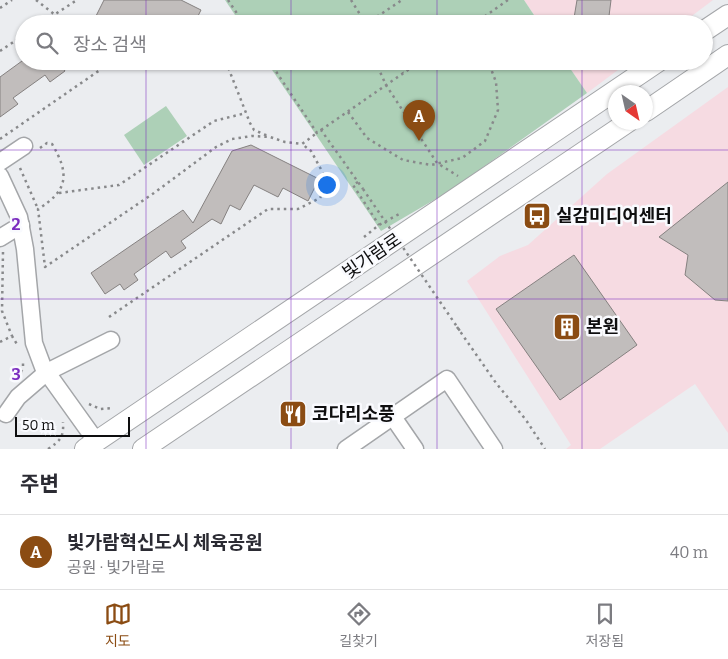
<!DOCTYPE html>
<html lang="ko">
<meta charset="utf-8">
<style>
body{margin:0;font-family:Bitter,"Noto Sans KR",serif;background:#f2f2f3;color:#2b2b33}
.compass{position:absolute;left:608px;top:85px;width:45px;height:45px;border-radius:50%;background:#fff;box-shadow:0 1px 4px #0004;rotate:146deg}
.scale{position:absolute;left:15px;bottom:12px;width:115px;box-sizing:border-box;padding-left:5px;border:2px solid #0e0e0f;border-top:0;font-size:14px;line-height:18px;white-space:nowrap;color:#0e0e0f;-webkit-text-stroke:4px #f9fafe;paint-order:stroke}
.you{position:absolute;left:326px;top:184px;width:18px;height:18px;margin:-12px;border:4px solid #fff;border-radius:50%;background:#1a73e8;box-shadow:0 0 0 8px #1a73e833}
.badge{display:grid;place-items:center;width:32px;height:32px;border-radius:50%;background:#8b4c13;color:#fff;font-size:16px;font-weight:700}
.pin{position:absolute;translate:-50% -41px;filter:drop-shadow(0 1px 2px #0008)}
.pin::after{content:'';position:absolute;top:26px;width:18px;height:15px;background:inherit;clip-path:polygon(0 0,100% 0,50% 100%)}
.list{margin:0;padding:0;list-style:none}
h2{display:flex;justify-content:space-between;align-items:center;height:65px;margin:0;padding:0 20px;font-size:21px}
h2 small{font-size:16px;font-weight:400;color:#7c7c81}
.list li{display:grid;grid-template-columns:32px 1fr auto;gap:15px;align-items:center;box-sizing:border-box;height:75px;padding:0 20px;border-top:1px solid #e1e1e2}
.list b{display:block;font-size:19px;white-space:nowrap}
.list p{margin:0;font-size:16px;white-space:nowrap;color:#7c7c81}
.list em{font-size:16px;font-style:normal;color:#7c7c81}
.icon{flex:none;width:28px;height:28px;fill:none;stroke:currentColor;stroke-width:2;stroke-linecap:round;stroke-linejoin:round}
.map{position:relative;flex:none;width:728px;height:449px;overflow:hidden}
.search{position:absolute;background:#fff;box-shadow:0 1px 4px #0004;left:15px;right:15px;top:15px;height:55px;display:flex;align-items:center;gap:12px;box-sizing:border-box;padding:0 18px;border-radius:28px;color:#7c7c81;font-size:19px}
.sheet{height:140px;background:#fff}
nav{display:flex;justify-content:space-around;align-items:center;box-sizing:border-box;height:70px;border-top:1px solid #e1e1e2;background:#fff;font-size:14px;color:#7c7c81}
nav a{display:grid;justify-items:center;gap:2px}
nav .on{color:#8b4c13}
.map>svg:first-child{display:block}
.commercial{fill:#f6dbe2}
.green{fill:#add0b7}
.building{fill:#c1bdbc;stroke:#858180}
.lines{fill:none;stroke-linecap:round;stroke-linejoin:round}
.minor-casing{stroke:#a4a6a9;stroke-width:19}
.major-casing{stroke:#a4a6a9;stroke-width:22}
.path{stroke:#88898b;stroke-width:2.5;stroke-dasharray:2.5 4;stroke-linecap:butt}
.minor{stroke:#fff;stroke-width:16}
.major{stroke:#fff;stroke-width:20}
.path-bridge{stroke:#88898b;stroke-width:2.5;stroke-dasharray:2.5 4;stroke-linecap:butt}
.grid{fill:none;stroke:#7b2cbf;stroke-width:1;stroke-opacity:0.55}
.labels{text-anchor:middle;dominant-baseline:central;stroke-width:5;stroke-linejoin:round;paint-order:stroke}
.poi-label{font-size:18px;font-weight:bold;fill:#0e0e0f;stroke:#f9fafe;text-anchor:start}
.street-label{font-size:18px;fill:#0e0e0f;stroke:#f9fafe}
.grid-label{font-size:16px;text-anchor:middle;font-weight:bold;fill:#7b2cbf;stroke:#f9fafe;stroke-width:5;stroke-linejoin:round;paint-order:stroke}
</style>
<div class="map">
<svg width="728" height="449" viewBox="0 0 728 449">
<rect width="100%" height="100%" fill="#ebedf0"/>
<!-- commercial -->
<g class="commercial">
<path d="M 524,0 L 713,0 L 681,24 L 540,24 Z"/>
<path d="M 565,61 L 630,61 L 587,93 Z"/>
<path d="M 728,87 L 728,433 L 695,384 L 600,449 L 566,449 L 571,445 L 467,281 L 500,256 L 528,245 L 607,174 Z"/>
</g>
<!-- green -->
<g class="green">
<path d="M 225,0 L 524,0 L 540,24 L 241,24 Z"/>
<path d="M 266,61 L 565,61 L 587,93 L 451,190 L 381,231 Z"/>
<path d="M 166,106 L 187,136 L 144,165 L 124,135 Z"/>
</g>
<!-- building -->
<g class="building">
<path d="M 104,0 L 181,0 L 201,10 L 194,24 L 174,24 L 165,19 L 162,24 L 92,24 Z"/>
<path d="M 577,0 L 611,0 L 608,24 L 573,24 Z"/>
<path d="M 22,61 L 58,61 L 65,71 L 50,82 L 45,75 L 13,98 L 18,104 L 0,117 L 0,77 Z"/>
<path d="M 251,145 L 319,179 L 308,201 L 283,188 L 278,197 L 254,185 L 240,210 L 230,205 L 221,224 L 212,219 L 181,241 L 186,248 L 171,258 L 166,251 L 134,274 L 138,280 L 124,290 L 120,284 L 105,294 L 91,273 L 183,210 L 193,223 L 232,151 Z"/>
<path d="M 728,182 L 728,301 L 715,300 L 685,275 L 688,255 L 659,237 Z"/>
<path d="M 574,255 L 637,345 L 560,400 L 496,309 Z"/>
</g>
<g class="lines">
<!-- minor casing -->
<g class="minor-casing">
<g id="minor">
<path d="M 0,162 L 24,146"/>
<path d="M 0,176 L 19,217 L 25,249 L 34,343 L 43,367 L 96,441"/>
<path d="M 0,238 L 21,225"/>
<path d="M 6,414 L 18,397 L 47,372 L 111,340"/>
<path d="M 393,417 L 415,449"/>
<path d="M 346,449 L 447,379 L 494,449"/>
</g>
</g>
<!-- major casing -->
<g class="major-casing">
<g id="major">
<path d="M 704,31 L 728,15"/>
<path d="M 646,111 L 728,55"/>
<path d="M 85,449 L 659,61"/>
<path d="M 143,449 L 628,122"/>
</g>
</g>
<!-- path -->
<g class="path">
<path d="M 36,0 L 54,14"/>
<path d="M 228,0 L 244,24"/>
<path d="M 351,0 L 366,24"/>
<path d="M 0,8 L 12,0"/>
<path d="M 40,24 L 77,0"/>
<path d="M 366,24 L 402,0"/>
<path d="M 399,24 L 415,16 L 440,20 L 446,24"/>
<path d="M 474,24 L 508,0"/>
<path d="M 0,51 L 24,35"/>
<path d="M 269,61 L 317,133 L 321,130 L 363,189"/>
<path d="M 375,61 L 386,85 L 437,163 L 458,176"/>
<path d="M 396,61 L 403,73"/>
<path d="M 226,62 L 250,123 L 254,130 L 268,136"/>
<path d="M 348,112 L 367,138 L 403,160 L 431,165 L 462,158 L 485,141 L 498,110 L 496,82 L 488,61"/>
<path d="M 321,130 L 421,61"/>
<path d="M 0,139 L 113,61"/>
<path d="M 40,148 L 47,143 L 52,144 C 70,174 68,191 38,209 L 45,267 L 154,193 L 216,147 L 232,139 L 252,136 L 270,137 L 285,142 L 302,144 L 317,133"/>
<path d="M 20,168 L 38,209"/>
<path d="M 358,182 L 353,185 L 379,225"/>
<path d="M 59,193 L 119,185 L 214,121 L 246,113"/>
<path d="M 364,237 L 379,225 L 401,213"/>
<path d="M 3,252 L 2,311 L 12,336"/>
<path d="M 109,317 L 268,209 L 298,209 L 320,198 L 328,182 L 311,151 L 302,144"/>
<path d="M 457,327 L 496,383 L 526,420 L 545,449"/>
<path d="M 0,342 L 12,336 L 18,346"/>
<path d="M 21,372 L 23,368 L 23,361"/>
<path d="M 89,404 L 100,409 L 112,408"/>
<path d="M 48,449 C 60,441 64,437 63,422"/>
</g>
<!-- minor -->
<use href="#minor" class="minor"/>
<!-- major -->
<use href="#major" class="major"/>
<!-- path-bridge -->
<path class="path-bridge" d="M 363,189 L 462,334"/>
</g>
<!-- grid -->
<path class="grid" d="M 146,0 L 146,24M 291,0 L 291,24M 437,0 L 437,24M 582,0 L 582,24M 146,61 L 146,449M 291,61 L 291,449M 437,61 L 437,449M 582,61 L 582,449M 0,150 L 728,150M 0,299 L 728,299"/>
<!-- icons -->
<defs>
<g id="bus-square" transform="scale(1.4375)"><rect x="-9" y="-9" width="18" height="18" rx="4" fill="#8b4c13" stroke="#f9fafe"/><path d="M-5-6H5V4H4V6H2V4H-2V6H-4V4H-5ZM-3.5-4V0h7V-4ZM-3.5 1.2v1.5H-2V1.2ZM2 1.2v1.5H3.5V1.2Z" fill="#fff"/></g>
<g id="building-square" transform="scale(1.4375)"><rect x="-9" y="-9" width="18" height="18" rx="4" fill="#8b4c13" stroke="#f9fafe"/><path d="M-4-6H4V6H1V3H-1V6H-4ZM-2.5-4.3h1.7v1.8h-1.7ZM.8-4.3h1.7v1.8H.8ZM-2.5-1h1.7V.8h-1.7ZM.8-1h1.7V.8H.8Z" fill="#fff"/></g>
<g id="restaurant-square" transform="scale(1.4375)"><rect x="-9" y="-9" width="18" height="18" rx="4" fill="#8b4c13" stroke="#f9fafe"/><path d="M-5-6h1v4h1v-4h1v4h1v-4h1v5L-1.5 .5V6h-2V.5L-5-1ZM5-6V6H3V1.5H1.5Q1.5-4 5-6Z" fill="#fff"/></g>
</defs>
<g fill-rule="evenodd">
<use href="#bus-square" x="537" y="216"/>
<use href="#building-square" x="567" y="327"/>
<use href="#restaurant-square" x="293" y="414"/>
</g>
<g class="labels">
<!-- poi labels -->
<g class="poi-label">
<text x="556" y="216">실감미디어센터</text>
<text x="586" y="327">본원</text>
<text x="312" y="414">코다리소풍</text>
</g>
<!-- street labels -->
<g class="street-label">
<text transform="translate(372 256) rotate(-34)">빛가람로</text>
</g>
</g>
<g class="grid-label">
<text x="16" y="230">2</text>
<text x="16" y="380">3</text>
</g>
</svg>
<svg class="compass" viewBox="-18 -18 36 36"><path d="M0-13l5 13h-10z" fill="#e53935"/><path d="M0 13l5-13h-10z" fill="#7c7c81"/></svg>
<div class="scale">50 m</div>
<div class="you"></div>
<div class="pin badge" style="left:419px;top:141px">A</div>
<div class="search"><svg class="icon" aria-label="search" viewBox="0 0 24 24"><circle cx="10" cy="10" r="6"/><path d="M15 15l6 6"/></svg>장소 검색</div>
</div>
<section class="sheet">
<h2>주변<small></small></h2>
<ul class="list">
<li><span class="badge">A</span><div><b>빛가람혁신도시 체육공원</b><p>공원 · 빛가람로</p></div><em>40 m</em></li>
</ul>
</section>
<nav>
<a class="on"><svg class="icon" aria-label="map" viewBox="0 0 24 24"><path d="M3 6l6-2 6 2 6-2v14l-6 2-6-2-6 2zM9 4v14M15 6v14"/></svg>지도</a>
<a><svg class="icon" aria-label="directions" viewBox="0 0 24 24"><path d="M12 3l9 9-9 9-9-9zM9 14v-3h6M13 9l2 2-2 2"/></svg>길찾기</a>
<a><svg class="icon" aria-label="saved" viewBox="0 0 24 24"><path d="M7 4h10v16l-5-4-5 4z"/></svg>저장됨</a>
</nav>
